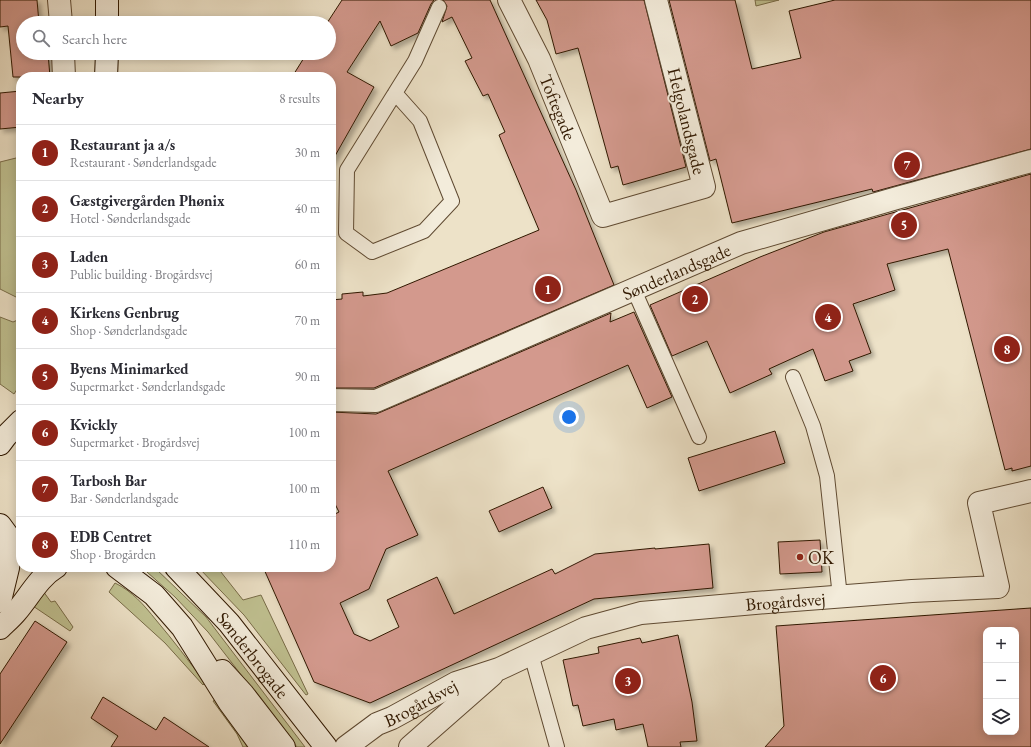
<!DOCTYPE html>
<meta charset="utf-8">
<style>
body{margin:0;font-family:"EB Garamond",serif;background:#f2f2f3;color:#2b2b33}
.controls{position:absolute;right:12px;bottom:12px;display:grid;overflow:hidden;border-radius:8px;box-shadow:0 2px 10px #0003}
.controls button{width:36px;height:36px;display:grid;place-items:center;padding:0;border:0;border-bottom:1px solid #e1e1e2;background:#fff;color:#2b2b33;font:20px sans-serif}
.you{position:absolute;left:569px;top:417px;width:14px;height:14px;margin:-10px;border:3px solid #fff;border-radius:50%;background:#1a73e8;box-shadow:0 0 0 6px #1a73e833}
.badge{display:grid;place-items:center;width:26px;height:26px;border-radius:50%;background:#8f2418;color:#fff;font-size:13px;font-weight:700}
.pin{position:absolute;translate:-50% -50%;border:2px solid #fff;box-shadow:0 1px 4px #0006}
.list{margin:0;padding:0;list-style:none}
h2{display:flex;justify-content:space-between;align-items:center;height:52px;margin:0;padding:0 16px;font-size:17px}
h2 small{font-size:13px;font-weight:400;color:#7c7c81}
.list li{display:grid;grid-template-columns:26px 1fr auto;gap:12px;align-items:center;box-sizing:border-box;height:56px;padding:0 16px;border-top:1px solid #e1e1e2}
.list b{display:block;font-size:15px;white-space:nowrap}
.list p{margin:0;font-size:13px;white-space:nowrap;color:#7c7c81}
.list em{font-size:13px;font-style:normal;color:#7c7c81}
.icon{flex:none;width:22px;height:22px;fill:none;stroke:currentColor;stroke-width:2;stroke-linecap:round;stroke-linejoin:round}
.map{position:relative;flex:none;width:1031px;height:747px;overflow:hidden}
.search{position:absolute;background:#fff;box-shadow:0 2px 10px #0003;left:16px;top:16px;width:320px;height:44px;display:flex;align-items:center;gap:10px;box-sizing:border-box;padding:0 14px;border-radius:22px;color:#7c7c81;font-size:15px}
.panel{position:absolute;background:#fff;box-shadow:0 2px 10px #0003;left:16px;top:72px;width:320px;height:500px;border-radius:16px}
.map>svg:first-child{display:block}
.green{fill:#c0c191;stroke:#786c48}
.building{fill:#d3998d;stroke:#301800;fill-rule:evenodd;filter:url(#shadow)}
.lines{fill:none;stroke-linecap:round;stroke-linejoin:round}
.lane-casing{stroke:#5f4a32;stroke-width:16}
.street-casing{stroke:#5f4a32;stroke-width:24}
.secondary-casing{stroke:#301800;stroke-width:24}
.lane{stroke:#f3ecdb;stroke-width:14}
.street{stroke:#f3ecdb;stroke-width:22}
.secondary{stroke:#f3ecdb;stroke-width:22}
.poi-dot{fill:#8f2418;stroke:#f3ecdb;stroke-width:1.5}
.labels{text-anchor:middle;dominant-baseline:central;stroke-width:4;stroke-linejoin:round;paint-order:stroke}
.street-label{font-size:18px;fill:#301800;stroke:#f3ecdb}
.poi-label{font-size:18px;fill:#301800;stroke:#f3ecdb;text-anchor:start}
</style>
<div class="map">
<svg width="1031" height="747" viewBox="0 0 1031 747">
<defs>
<filter id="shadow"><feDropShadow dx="3.5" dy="3.5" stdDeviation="2" flood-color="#0004"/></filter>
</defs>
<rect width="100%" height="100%" fill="#ede2c8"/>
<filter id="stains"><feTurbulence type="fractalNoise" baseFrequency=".005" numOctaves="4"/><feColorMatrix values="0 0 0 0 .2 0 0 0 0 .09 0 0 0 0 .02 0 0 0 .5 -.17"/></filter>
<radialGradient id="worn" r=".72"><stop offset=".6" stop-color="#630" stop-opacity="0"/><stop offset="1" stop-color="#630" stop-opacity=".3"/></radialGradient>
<!-- green -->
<g class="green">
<path d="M 755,0 L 779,0 L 756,6 Z"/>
<path d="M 16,158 L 21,162 L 21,302 L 20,299 L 0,289 L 0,162 Z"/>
<path d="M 21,316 L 21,383 L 14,394 L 0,384 L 0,317 L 13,322 L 20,319 Z"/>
<path d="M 154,567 L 206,617 L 305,747 L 297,747 L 208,632 L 175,597 L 147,572 Z"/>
<path d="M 198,567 L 217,567 L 243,600 L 261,595 L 308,694 L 306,695 L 244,615 Z"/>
<path d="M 115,583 C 132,591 144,605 156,620 C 173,640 189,661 205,683 L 203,685 L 165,643 L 109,592 Z"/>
<path d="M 43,591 L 51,602 L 55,601 L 73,627 L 70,631 L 30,604 Z"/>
<path d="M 215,700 L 242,736 L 247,747 L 243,747 L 237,734 L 213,701 Z"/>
</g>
<!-- building -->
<g class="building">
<path d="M 0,0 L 37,0 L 39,23 L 23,23 L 23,53 L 48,53 L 50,77 L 13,77 L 8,26 L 0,27 Z"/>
<path d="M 342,0 L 434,0 L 431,4 L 418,33 L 391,46 L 380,21 L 347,72 L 374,87 L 331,163 L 331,77 L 292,77 L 307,53 L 329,53 L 329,23 L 327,23 Z"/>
<path d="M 443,0 L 490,0 L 576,190 L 614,285 L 374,388 L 331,388 L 331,300 L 342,299 L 342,294 L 363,292 L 363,296 L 387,293 L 539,230 L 499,135 L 505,132 L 488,94 L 483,96 L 465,61 L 472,58 L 452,17 L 442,22 L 447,6 Z"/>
<path d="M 536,0 L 644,0 L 686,167 L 623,185 L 618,166 L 611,168 L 578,48 L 556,54 L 547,20 Z"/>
<path d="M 669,0 L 735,0 L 752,69 L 801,58 L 789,11 L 835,0 L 1031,0 L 1031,149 L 873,192 L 872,189 L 732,223 L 716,159 L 710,161 Z"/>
<path d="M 21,91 L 21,127 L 0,129 L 0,93 Z"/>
<path d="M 1031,174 L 1031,466 L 1012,471 L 1012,468 L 1005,470 L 948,249 L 887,264 L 895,290 L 853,304 L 871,353 L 849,361 L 853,371 L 825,381 L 813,349 L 769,369 L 772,374 L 730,393 L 707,341 L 672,356 L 650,305 L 760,257 L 824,232 Z"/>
<path d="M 634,312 L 672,397 L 647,408 L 628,365 L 388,471 L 418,535 L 386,549 L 369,589 L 340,603 L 354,634 L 370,641 L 399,627 L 387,600 L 437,577 L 454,614 L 552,569 L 555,574 L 595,554 L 655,548 L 655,549 L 709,544 L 713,588 L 594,599 L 370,703 L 314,682 L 263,567 L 331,567 L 331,516 L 339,512 L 331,496 L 331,412 L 376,414 L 381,412 L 611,313 L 610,322 Z"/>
<path d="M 775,431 L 785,463 L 699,491 L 688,458 Z"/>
<path d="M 543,487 L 552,508 L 499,532 L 489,511 Z"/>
<path d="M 820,540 L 822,572 L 780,574 L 778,542 Z"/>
<path d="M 1031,608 L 1031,747 L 765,747 L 784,726 L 776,626 ZM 986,630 L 1016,630 L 1016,732 L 986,732 Z"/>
<path d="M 35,621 L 67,642 L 0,744 L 0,674 Z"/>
<path d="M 678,635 L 692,702 L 697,741 L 680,742 L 681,747 L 648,747 L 643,724 L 616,730 L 614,719 L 583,726 L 578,705 L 573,706 L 563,660 L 599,653 L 598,647 L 640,638 L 642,643 Z"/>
<path d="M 103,697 L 156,730 L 164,717 L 209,747 L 111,747 L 118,736 L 91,718 Z"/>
</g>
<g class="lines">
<!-- lane casing -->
<g class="lane-casing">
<g id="lane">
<path d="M 395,93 L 420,121 L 452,201 L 424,231 L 372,252 L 346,233 L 347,170 L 415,61 L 439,7"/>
<path d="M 634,290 L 699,437"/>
<path d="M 793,377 L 813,426 L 827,476 L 840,597"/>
<path d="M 531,654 L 557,747"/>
</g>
</g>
<!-- street casing -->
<g class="street-casing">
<g id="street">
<path d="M 59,0 L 61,23"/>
<path id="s1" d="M 509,0 L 539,59 L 603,216 L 704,187 L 656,0"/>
<path d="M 63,53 L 64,77"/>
<path id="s2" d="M 331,400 L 376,401 L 741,243 L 897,198 L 1031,161"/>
<path id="s3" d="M 346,747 L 377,724 L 392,718 L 456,683 L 499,669 L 586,628 L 641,613 L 755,603 L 912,591 L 998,587 L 979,503 L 1031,491"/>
<path d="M 410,747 L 492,675"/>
</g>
</g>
<!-- secondary casing -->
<g class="secondary-casing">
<g id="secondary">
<path d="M 107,23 L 107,0"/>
<path d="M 106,77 L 107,53"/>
<path d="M 0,444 L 6,436 L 21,421"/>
<path d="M 0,525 L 11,540 L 21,549"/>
<path d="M 117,567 L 154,595 L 182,627 L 229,702 L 262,747"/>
<path id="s4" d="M 176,567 L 229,623 L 326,747"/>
<path d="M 0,601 L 8,568 L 11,540"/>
<path d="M 0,628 C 5,623 11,618 16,612 C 29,597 39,577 56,567"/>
<path d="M 222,671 L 243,694 L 284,747"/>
</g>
</g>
<!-- lane -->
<use href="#lane" class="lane"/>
<!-- street -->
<use href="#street" class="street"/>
<!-- secondary -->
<use href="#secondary" class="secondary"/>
</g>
<!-- markers -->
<circle class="poi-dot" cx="800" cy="557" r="4"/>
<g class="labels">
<!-- street labels -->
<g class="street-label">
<text stroke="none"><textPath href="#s1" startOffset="118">Toftegade</textPath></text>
<text transform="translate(687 121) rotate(76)">Helgolandsgade</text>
<text stroke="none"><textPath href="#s2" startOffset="372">Sønderlandsgade</textPath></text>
<text stroke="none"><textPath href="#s3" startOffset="471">Brogårdsvej</textPath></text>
<text stroke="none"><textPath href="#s4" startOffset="117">Sønderbrogade</textPath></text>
<text stroke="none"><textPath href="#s3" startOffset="87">Brogårdsvej</textPath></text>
</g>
<!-- poi labels -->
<g class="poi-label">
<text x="808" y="557">OK</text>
</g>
</g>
<rect width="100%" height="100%" filter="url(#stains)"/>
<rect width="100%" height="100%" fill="url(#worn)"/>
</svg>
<div class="controls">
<button>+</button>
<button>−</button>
<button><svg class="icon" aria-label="layers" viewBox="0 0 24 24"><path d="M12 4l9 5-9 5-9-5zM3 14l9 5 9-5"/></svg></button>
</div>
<div class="you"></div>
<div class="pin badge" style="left:548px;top:289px">1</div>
<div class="pin badge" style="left:695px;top:299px">2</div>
<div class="pin badge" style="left:628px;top:681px">3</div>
<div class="pin badge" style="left:828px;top:317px">4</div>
<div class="pin badge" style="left:904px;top:225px">5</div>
<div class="pin badge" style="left:883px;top:678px">6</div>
<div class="pin badge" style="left:907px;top:165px">7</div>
<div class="pin badge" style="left:1007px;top:349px">8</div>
<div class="search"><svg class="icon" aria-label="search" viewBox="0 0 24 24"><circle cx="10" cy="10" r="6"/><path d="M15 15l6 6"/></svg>Search here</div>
<section class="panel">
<h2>Nearby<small>8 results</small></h2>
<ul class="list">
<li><span class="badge">1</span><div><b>Restaurant ja a/s</b><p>Restaurant · Sønderlandsgade</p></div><em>30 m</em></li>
<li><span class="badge">2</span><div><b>Gæstgivergården Phønix</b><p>Hotel · Sønderlandsgade</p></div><em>40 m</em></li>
<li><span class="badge">3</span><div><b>Laden</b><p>Public building · Brogårdsvej</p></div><em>60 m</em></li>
<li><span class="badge">4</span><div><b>Kirkens Genbrug</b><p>Shop · Sønderlandsgade</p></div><em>70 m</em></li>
<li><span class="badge">5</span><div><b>Byens Minimarked</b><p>Supermarket · Sønderlandsgade</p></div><em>90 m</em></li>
<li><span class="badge">6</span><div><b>Kvickly</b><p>Supermarket · Brogårdsvej</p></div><em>100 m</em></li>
<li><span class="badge">7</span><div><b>Tarbosh Bar</b><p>Bar · Sønderlandsgade</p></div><em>100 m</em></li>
<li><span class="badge">8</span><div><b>EDB Centret</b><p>Shop · Brogården</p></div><em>110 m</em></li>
</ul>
</section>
</div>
